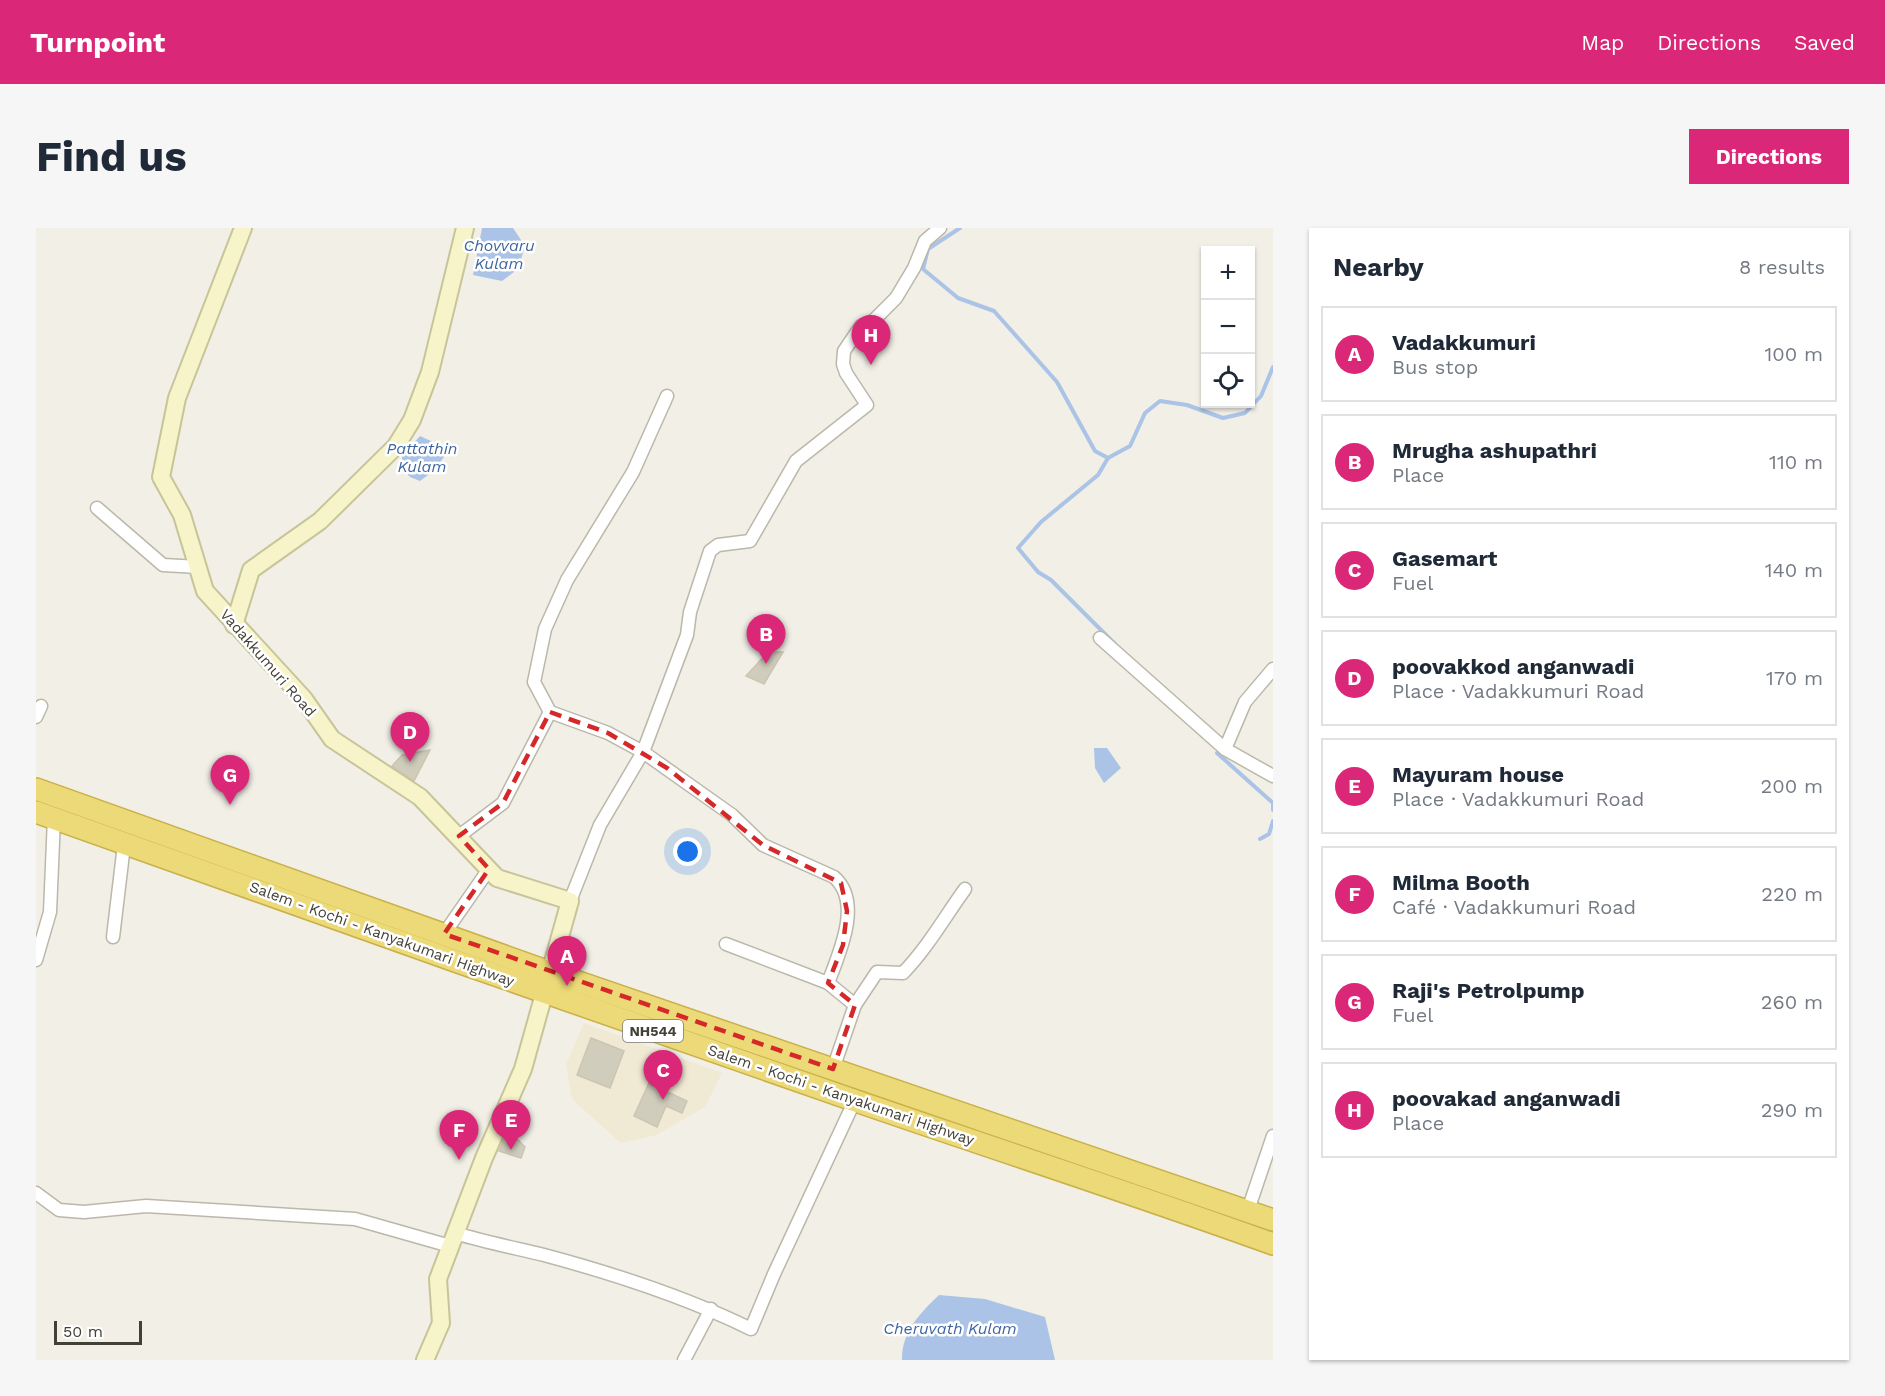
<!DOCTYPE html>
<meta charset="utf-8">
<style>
body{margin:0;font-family:"Work Sans",sans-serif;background:#f6f6f7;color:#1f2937}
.controls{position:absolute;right:18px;top:18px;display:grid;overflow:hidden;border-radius:0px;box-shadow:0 2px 4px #0004}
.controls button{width:54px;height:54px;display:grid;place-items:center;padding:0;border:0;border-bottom:2px solid #e0e1e3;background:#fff;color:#1f2937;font:30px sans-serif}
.scale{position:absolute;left:18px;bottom:15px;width:88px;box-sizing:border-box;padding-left:6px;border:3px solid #434036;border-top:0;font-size:16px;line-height:21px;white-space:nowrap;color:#434036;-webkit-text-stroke:4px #fff;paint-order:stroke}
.you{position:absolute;left:652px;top:624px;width:21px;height:21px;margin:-15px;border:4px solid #fff;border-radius:50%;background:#1a73e8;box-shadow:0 0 0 9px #1a73e833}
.badge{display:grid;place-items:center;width:39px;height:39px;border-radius:50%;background:#db2777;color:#fff;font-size:20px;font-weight:700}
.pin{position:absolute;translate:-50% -50px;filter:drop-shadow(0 2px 3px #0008)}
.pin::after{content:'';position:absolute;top:32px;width:21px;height:18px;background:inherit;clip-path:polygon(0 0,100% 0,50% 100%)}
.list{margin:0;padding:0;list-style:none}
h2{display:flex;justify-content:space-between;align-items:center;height:78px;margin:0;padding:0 24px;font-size:26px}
h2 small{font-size:20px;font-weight:400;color:#747a83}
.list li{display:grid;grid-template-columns:39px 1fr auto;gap:18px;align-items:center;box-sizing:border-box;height:96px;margin:0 12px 12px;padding:0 12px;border:2px solid #e0e1e3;border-radius:0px}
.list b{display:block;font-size:22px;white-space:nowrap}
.list p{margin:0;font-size:20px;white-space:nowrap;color:#747a83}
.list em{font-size:20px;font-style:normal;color:#747a83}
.icon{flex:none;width:33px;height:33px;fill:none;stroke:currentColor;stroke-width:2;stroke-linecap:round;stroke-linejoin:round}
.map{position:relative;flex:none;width:1237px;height:1132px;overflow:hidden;border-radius:0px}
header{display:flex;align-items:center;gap:36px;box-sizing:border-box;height:84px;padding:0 30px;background:#db2777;color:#fff}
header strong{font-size:28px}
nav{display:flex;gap:33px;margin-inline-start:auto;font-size:21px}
.intro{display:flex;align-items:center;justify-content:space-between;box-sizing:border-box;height:144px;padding:0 36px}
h1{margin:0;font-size:42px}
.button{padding:15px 27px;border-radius:0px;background:#db2777;color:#fff;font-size:21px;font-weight:700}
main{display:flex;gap:36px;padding:0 36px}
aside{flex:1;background:#fff;border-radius:0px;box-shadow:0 2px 4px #0004}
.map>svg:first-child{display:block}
.commercial{fill:#f0e9d4}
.water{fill:#aac3e7}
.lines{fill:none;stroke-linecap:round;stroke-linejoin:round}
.stream{stroke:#aac3e7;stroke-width:4}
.building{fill:#d1cdbd;stroke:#cbc5b1;stroke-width:1.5}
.street-casing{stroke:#bbb8aa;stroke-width:15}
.secondary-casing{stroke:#c8c499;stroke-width:20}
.highway-casing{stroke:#c9b048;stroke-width:24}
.street{stroke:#fff;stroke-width:12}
.secondary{stroke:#f7f4ca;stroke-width:16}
.highway{stroke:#ecd977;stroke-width:21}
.marked{fill:none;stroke:#d62828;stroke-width:4.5;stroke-dasharray:12 8;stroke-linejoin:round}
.labels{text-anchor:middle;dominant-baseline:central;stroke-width:5;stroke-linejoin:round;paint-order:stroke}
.shield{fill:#fff;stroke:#7b7972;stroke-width:1.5}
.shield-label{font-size:14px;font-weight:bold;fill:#434036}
.street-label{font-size:15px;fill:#434036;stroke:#fff}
.water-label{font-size:16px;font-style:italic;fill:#3d66a1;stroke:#fff}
</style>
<header>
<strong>Turnpoint</strong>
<nav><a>Map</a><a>Directions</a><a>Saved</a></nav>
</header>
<div class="intro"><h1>Find us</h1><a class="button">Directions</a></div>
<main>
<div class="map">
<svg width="1237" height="1132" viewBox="0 0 1237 1132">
<rect width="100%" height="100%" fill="#f1efe6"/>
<!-- commercial -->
<path class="commercial" d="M 548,795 L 686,845 L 669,879 L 620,907 L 585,915 L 536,871 L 530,837 Z"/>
<!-- water -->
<g class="water">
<path d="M 446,0 L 477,0 L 489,18 L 482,41 L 466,53 L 437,47 Z"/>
<path d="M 384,208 L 397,214 L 408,229 L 396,244 L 384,253 L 374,249 L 366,240 L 366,228 Z"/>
<path d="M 1058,520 L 1071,520 L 1085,540 L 1068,555 L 1059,540 Z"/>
<path d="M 903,1067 L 949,1071 L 1009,1089 L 1019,1132 L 866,1132 C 865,1105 884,1085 903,1067 Z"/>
</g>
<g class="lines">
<!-- stream -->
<g class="stream">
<path d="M 924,0 L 892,21 L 887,41 L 922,70 L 958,83 L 1021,154 L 1059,223 L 1072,230 L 1094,218 L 1109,185 L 1124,173 L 1151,177 L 1187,190 L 1209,185 L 1225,168 L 1237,139"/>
<path d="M 1072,230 L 1062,247 L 1005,294 L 982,320 L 1002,344 L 1015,352 L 1079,416"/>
<path d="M 1181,525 L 1237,575 L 1237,582"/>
<path d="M 1224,611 L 1233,606 L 1237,593"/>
</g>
</g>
<!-- building -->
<g class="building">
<path d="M 732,424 L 747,424 L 728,456 L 710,448 Z"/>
<path d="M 394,522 L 378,553 L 356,538 L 366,527 Z"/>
<path d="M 555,810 L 588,823 L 574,860 L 541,847 Z"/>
<path d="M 613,855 L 651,873 L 646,885 L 630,878 L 621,899 L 598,888 Z"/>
<path d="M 469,909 L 482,912 L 489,919 L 485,930 L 463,923 Z"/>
</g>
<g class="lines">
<!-- street casing -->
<g class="street-casing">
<g id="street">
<path d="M 631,168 L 597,244 L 531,352 L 509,401 L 498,454 L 514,484 L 572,505 L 607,524 L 696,587 L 727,617 L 798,649 C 827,674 803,726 792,755"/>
<path d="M 61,280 L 127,337 L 163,339"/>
<path d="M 1064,410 L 1189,521"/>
<path d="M 1237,441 L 1209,474 L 1189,521 L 1237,548"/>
<path d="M 0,489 L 5,478"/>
<path d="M 423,608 L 467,575 L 514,484"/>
<path d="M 534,673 L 564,597 L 607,524 L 651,407 L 654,384 L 674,323 L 682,317 L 714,313 L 760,233 L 831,177 L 810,145 L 807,136 L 808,123 L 825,98 L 837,93 L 860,70 L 878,40 L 889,13 L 904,0"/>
<path d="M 408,706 L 453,641"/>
<path d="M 77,709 L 88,617"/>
<path d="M 690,716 L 792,755 L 819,777 L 797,841"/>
<path d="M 0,732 L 14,684 L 18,590"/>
<path d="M 819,777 L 841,744 L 867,745 C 892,719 908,690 929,661"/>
<path d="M 0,965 L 23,982 L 48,984 L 110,978 L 319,991 L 414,1018"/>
<path d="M 1212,982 L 1237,908"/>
<path d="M 419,1005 C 449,1014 479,1020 508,1027 C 579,1046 650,1069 715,1101 L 738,1046 L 819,872"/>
<path d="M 648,1132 L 675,1081"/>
</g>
</g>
<!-- secondary casing -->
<g class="secondary-casing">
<g id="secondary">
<path d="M 207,0 L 141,170 L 125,249 L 146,287 L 169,363 L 268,471 L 296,511 L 384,569 L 461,650 L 534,673 L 487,841 L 448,930 L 402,1051 L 405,1095 L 389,1132"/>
<path d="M 198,397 L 215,342 L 284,293 L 360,218 L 376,192 L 394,144 L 429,0"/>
</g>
</g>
<!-- highway casing -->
<g class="highway-casing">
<g id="highway">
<path d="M 0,561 L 513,744 L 1237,992"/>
<path d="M 0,584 C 273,682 546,778 820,873 C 959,921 1099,966 1237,1016"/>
</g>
</g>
<!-- street -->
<use href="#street" class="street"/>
<!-- secondary -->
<use href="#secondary" class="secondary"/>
<!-- highway -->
<use href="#highway" class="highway"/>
</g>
<!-- marked area -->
<path class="marked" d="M 514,484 L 572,505 L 631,540 L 727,617 L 805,655 L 811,683 L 807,717 L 792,755 L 819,777 L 797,841 L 408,706 L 453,641 L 423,608 L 467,575 Z"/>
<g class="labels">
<!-- shield labels -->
<rect class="shield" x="587" y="792" width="60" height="22" rx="4.5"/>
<g class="shield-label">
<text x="617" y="803">NH544</text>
</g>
<!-- street labels -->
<g class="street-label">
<text transform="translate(232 435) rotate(49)">Vadakkumuri Road</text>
<text transform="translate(346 706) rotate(20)">Salem - Kochi - Kanyakumari Highway</text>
<text transform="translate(805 867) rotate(19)">Salem - Kochi - Kanyakumari Highway</text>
</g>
<!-- water labels -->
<g class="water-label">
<text x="463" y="17">Chovvaru<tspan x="463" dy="18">Kulam</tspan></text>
<text x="386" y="220">Pattathin<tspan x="386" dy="18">Kulam</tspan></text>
<text x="914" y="1100">Cheruvath Kulam</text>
</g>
</g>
</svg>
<div class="controls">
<button>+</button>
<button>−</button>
<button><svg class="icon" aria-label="locate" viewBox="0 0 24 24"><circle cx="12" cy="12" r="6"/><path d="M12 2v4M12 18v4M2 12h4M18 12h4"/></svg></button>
</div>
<div class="scale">50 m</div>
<div class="you"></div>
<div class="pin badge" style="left:531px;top:758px">A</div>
<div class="pin badge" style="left:730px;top:436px">B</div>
<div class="pin badge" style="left:627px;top:872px">C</div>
<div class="pin badge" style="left:374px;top:534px">D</div>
<div class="pin badge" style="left:475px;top:922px">E</div>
<div class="pin badge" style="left:423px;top:932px">F</div>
<div class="pin badge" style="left:194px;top:577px">G</div>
<div class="pin badge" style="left:835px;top:137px">H</div>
</div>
<aside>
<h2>Nearby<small>8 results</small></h2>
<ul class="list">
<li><span class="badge">A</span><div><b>Vadakkumuri</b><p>Bus stop</p></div><em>100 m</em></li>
<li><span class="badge">B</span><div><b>Mrugha ashupathri</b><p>Place</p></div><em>110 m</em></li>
<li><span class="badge">C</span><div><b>Gasemart</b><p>Fuel</p></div><em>140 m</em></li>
<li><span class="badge">D</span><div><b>poovakkod anganwadi</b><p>Place · Vadakkumuri Road</p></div><em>170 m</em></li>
<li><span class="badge">E</span><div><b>Mayuram house</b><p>Place · Vadakkumuri Road</p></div><em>200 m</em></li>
<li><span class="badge">F</span><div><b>Milma Booth</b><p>Café · Vadakkumuri Road</p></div><em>220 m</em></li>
<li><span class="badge">G</span><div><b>Raji's Petrolpump</b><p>Fuel</p></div><em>260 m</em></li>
<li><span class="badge">H</span><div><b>poovakad anganwadi</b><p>Place</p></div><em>290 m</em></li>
</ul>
</aside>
</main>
